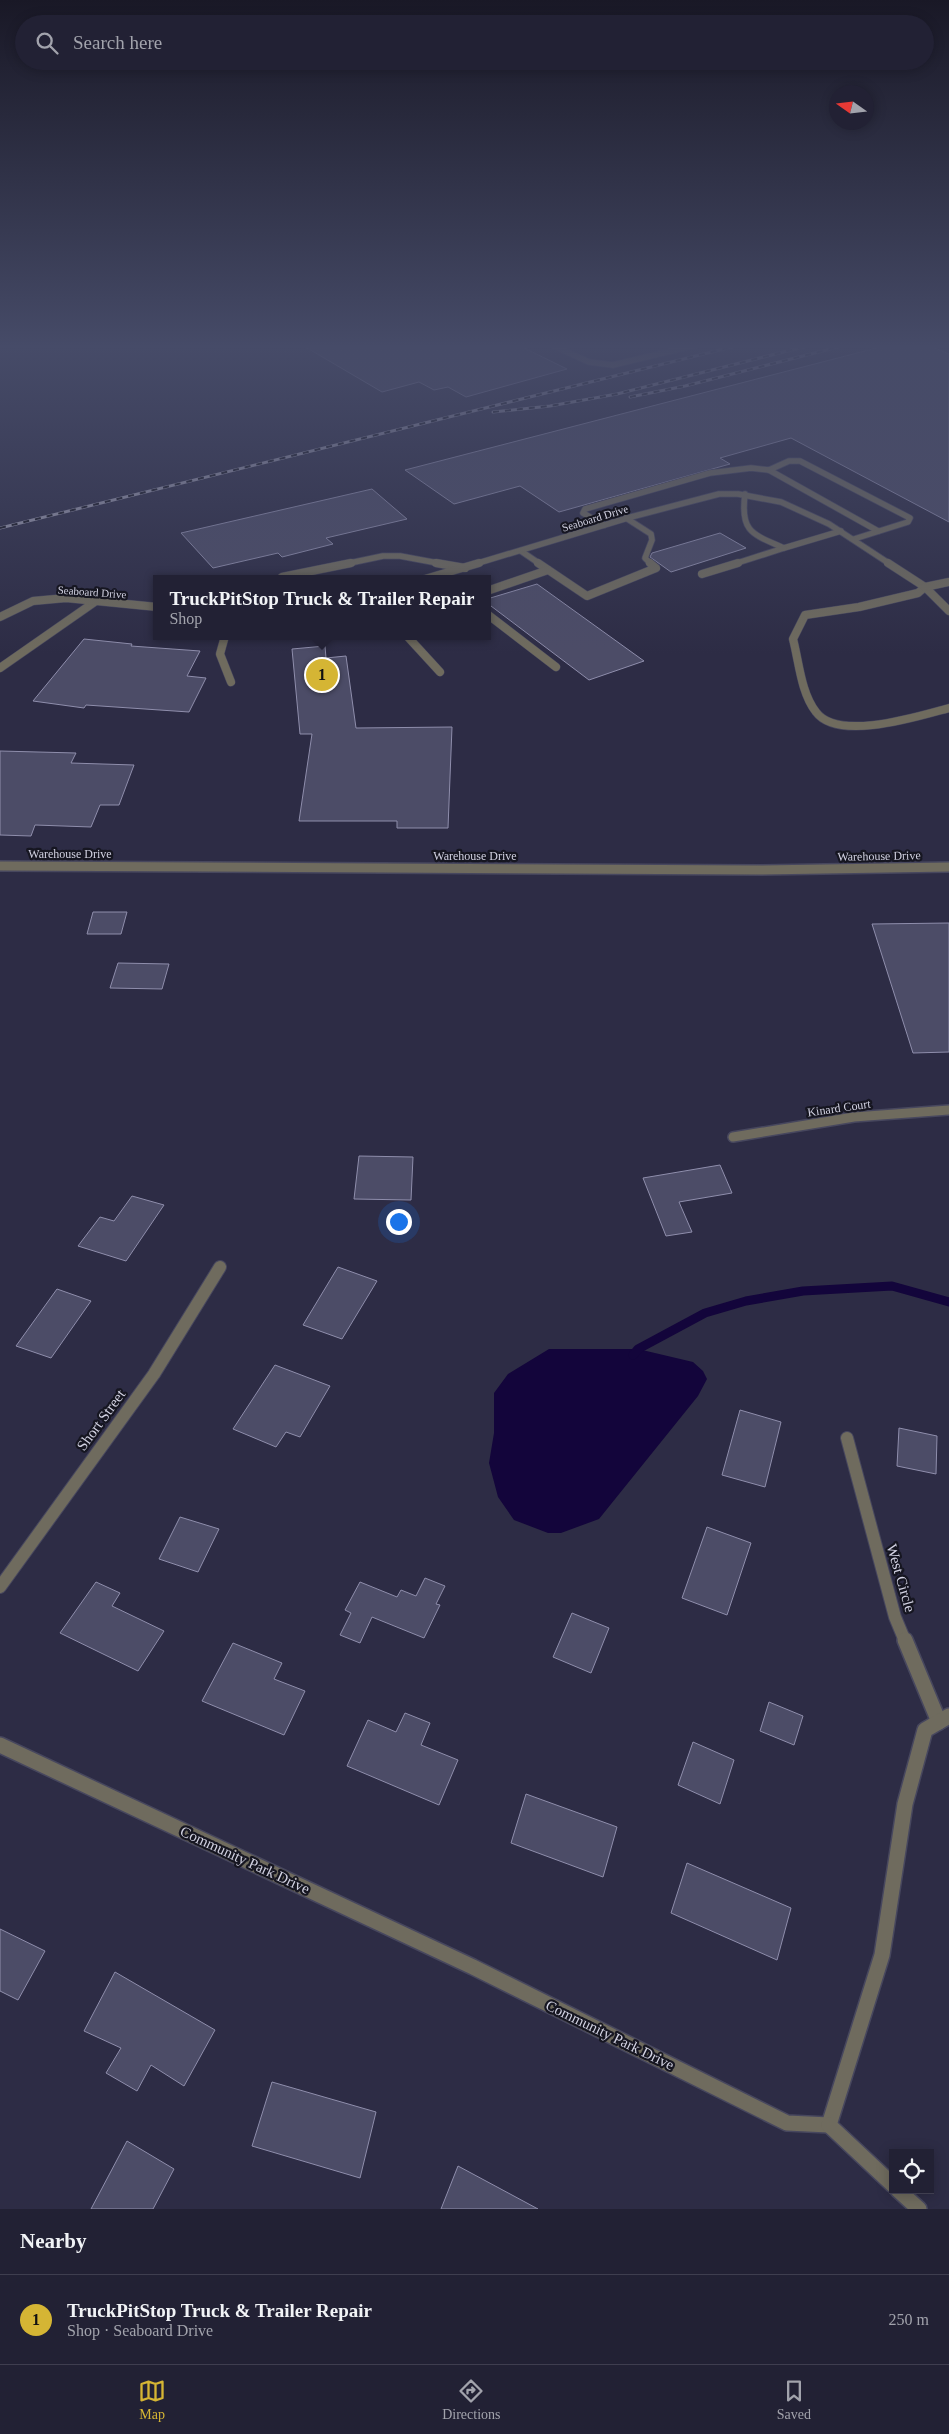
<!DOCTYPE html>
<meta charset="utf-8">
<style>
body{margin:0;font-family:"Times New Roman",serif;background:#2a293c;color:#f1f3f6}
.controls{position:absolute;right:15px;bottom:15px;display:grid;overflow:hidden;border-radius:0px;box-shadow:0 2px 12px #0003}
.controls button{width:45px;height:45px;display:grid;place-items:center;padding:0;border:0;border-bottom:1px solid #3f3e4f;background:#222134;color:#f1f3f6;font:25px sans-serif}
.compass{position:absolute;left:829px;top:85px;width:45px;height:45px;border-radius:50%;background:#222134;box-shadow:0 2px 12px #0003;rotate:284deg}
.you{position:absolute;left:398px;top:1221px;width:18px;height:18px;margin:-12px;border:4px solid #fff;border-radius:50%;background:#1a73e8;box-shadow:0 0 0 8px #1a73e833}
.badge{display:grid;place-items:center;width:32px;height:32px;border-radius:50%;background:#d5b534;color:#111;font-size:16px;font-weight:700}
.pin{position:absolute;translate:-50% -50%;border:2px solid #fff;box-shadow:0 1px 5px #0006}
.popup{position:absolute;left:153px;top:575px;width:338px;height:65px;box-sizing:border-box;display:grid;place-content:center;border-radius:0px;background:#222134;filter:drop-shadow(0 1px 4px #0005);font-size:16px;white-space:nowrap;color:#a2a3ac}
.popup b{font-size:19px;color:#f1f3f6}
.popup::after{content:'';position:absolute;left:50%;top:100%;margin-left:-10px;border:10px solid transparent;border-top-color:#222134}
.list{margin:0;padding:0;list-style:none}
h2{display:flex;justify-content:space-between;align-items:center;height:65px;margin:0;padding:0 20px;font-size:21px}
h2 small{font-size:16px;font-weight:400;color:#a2a3ac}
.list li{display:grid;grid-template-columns:32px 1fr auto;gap:15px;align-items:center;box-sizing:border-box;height:90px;padding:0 20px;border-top:1px solid #3f3e4f}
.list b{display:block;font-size:19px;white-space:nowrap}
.list p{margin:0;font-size:16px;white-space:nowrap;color:#a2a3ac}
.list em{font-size:16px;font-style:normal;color:#a2a3ac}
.icon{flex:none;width:28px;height:28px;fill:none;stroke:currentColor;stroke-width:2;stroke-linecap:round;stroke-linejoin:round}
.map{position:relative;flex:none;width:949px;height:2209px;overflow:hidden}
.search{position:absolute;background:#222134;box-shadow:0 2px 12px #0003;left:15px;right:15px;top:15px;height:55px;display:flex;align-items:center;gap:12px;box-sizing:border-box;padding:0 18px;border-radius:28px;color:#a2a3ac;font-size:19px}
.sheet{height:155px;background:#222134}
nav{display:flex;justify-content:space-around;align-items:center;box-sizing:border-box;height:70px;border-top:1px solid #3f3e4f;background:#222134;font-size:14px;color:#a2a3ac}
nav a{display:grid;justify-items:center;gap:2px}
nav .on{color:#d5b534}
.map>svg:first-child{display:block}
.water{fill:#13053b}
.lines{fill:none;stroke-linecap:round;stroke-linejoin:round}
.stream{stroke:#13053b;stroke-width:9}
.building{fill:#4c4c67;stroke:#8f8eac}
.service-far1-casing{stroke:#47475e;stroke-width:7}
.service-casing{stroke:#47475e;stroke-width:9}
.minor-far4-casing{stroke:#47475e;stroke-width:7}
.minor-far3-casing{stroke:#47475e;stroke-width:9}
.minor-far2-casing{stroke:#47475e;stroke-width:12}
.minor-far1-casing{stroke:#47475e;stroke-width:14}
.minor-casing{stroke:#47475e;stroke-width:18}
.service-far1{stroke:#6f6b5e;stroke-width:5.5}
.service{stroke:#6f6b5e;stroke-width:8}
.minor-far4{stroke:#6f6b5e;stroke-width:5.5}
.minor-far3{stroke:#6f6b5e;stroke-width:8}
.minor-far2{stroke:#6f6b5e;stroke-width:9}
.minor-far1{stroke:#6f6b5e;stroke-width:12}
.minor{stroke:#6f6b5e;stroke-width:15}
.rail-casing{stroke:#9b9aad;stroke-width:3}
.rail{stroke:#161621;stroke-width:2;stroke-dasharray:6;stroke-linecap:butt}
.labels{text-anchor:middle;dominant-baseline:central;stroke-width:4.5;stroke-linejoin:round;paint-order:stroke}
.far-street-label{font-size:11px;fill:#d2d2e2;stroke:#161621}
.street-label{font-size:12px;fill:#d2d2e2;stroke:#161621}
.near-street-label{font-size:15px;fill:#d2d2e2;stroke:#161621}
</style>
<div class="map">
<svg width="949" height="2209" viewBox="0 0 949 2209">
<rect width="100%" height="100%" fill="#2d2c45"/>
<!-- water -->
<path class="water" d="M 549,1349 L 638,1349 L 693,1362 L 703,1371 L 707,1379 L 698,1396 L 599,1519 L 561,1533 L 548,1533 L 514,1520 L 498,1497 L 489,1463 L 494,1433 L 494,1393 L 508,1374 Z"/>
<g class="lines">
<!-- stream -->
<path class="stream" d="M 633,1355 L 638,1349 L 705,1313 L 746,1301 L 803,1291 L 892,1286 L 949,1302"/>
</g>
<!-- building -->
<g class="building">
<path d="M 302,345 L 518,345 L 567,369 L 466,397 L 448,387 L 434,390 L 419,382 L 382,392 Z"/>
<path d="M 888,345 L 928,345 L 949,354 L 949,522 L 791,438 L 720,458 L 730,464 L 559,512 L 520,486 L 454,504 L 405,470 Z"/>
<path d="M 372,489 L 407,519 L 326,538 L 333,544 L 282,557 L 278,553 L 213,568 L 181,533 Z"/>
<path d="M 720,533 L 746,548 L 671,572 L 650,557 L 652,553 Z"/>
<path d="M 537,584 L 644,661 L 589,680 L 487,603 L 487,599 Z"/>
<path d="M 84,639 L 132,644 L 131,646 L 200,651 L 187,676 L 206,678 L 189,712 L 86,705 L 84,708 L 33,701 Z"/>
<path d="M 325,646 L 326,658 L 346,656 L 356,728 L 452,727 L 448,828 L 397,828 L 397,821 L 299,821 L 312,734 L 300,734 L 292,649 Z"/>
<path d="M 0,751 L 76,753 L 71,763 L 134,765 L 119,805 L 100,805 L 91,827 L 35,825 L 31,836 L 0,835 Z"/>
<path d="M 93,912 L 127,912 L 121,934 L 87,934 Z"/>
<path d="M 949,923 L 949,1052 L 913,1053 L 872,924 Z"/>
<path d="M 118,963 L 169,964 L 162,989 L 110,988 Z"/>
<path d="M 359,1156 L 413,1157 L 411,1200 L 354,1199 Z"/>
<path d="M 720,1165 L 732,1193 L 679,1202 L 692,1232 L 666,1236 L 643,1178 Z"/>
<path d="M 132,1196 L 164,1205 L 126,1261 L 78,1246 L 100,1217 L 114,1221 Z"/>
<path d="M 338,1267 L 377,1281 L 342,1339 L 303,1325 Z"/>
<path d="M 57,1289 L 91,1301 L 51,1358 L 16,1346 Z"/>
<path d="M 275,1365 L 330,1386 L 300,1437 L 286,1432 L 276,1447 L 233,1429 Z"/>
<path d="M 740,1410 L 781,1422 L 765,1487 L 722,1475 Z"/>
<path d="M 899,1428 L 937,1436 L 936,1474 L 897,1466 Z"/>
<path d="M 180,1517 L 219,1529 L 198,1572 L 159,1559 Z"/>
<path d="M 707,1527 L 751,1543 L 727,1615 L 682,1598 Z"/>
<path d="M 425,1578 L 445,1586 L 436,1604 L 440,1605 L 424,1638 L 372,1617 L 360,1643 L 340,1635 L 351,1613 L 345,1610 L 360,1582 L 397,1597 L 401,1590 L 416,1596 Z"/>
<path d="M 96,1582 L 120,1593 L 112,1606 L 164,1631 L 138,1671 L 60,1633 Z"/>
<path d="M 572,1613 L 609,1628 L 591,1673 L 553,1657 Z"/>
<path d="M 233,1643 L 282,1663 L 274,1679 L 305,1691 L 284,1735 L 202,1701 Z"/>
<path d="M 769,1702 L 803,1716 L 794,1745 L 760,1731 Z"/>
<path d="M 405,1713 L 430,1723 L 421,1745 L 458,1760 L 439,1805 L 347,1766 L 368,1720 L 396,1732 Z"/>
<path d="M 693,1742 L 734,1760 L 720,1804 L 678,1785 Z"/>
<path d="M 526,1794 L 617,1827 L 603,1877 L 511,1843 Z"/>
<path d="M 687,1863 L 791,1908 L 777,1960 L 671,1913 Z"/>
<path d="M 0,1929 L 45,1951 L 18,2000 L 0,1991 Z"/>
<path d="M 115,1972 L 215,2030 L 184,2086 L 151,2065 L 137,2091 L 106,2073 L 121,2048 L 84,2031 Z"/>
<path d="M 272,2082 L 376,2112 L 360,2178 L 252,2146 Z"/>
<path d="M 127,2141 L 174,2169 L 153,2209 L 91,2209 Z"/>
<path d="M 458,2166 L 538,2209 L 441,2209 Z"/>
</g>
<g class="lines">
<!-- service-far1 casing -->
<g class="service-far1-casing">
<g id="service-far1">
<path d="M 552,345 L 589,362 L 613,365"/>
<path d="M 769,470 L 878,531"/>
<path d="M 745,494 C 740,532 752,534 784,548 L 841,531"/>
<path d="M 626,518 L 651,534 L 652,540 L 645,558 L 651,564"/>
<path d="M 604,525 L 583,513 L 585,509 L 710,473 L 751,468 L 769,470 L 789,461 L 800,461 L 910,518 L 908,522 L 854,539"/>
<path d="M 521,551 L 540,564"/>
<path d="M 345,564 L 383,556 L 400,556 L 443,564"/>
<path d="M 734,564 L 784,548"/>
</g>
</g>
<!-- service casing -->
<g class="service-casing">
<g id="service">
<path d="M 436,563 L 465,568"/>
<path d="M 538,563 L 587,596 L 656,568 L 650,563"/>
<path d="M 702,574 L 738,563"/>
<path d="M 283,579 L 282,577 L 351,563"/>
<path d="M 925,587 L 918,593 L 859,607 L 805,615 L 793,639 C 799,662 801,693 816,712 C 838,742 919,716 949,708"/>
<path d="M 487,591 L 548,570"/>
<path d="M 487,614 L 556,667"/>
<path d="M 225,636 L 220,654 L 231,682"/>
<path d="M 407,636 L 440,672"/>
<path d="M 0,668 L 96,601"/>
</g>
</g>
<!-- minor-far4 casing -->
<g class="minor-far4-casing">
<g id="minor-far4">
<path d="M 613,365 L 696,345"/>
<path d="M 475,564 L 631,517 L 719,494 L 738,494 L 781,502 L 829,524 L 890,564"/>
</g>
</g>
<!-- minor-far3 casing -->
<g class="minor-far3-casing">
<g id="minor-far3">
<path d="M 888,563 L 925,587 L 949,611"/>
<path d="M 425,579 L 479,563"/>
<path d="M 925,587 L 949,582"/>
<path d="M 0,617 L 33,601 L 66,598 L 157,607"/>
</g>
</g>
<!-- minor-far2 casing -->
<g class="minor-far2-casing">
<g id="minor-far2">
<path d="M 0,866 L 761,870 L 949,867"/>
<path d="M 733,1137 L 854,1117 L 949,1110"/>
</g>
</g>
<!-- minor-far1 casing -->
<g class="minor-far1-casing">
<g id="minor-far1">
<path d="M 847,1438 L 895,1617 L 905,1641"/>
<path d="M 0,1587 L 154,1374 L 220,1267"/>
</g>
</g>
<!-- minor casing -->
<g class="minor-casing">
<g id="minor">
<path d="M 905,1640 L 939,1722"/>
<path d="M 0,1745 L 473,1967 L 787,2123 L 829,2125"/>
<path d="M 829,2125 L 882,1955 L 905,1804 L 925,1730 L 949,1716"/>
<path d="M 829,2125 L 893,2185"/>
<path d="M 898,2190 L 919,2209"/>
</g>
</g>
<!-- service-far1 -->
<use href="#service-far1" class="service-far1"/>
<!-- service -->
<use href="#service" class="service"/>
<!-- minor-far4 -->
<use href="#minor-far4" class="minor-far4"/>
<!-- minor-far3 -->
<use href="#minor-far3" class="minor-far3"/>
<!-- minor-far2 -->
<use href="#minor-far2" class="minor-far2"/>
<!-- minor-far1 -->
<use href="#minor-far1" class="minor-far1"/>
<!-- minor -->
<use href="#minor" class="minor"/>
<!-- rail casing -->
<g class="rail-casing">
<g id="rail">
<path d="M 630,397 L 685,386 L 846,345"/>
<path d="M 493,412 L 550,406 L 617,394 L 811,345"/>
<path d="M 0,528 L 740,345"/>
</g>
</g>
<!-- rail -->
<use href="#rail" class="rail"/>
</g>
<!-- sky -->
<linearGradient id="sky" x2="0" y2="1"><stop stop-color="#191826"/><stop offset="0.53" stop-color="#464b68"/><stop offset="1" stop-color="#464b68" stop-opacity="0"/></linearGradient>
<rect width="949" height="654" fill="url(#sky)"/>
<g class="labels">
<!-- far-street labels -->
<g class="far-street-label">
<text transform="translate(595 518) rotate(-17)">Seaboard Drive</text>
<text transform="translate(92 592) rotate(4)">Seaboard Drive</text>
</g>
<!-- street labels -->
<g class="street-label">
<text x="70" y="854">Warehouse Drive</text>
<text x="475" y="856">Warehouse Drive</text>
<text transform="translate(879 856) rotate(-1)">Warehouse Drive</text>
<text transform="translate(839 1108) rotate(-8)">Kinard Court</text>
</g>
<!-- near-street labels -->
<g class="near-street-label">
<text transform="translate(101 1420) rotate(-54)">Short Street</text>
<text transform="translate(901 1578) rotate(74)">West Circle</text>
<text transform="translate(245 1860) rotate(25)">Community Park Drive</text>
<text transform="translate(610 2035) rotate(26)">Community Park Drive</text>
</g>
</g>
</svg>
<div class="controls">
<button><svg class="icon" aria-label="locate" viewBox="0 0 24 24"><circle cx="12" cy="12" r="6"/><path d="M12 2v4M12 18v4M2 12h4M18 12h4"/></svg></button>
</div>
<svg class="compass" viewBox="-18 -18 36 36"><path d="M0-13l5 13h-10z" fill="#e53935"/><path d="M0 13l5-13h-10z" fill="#a2a3ac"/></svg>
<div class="you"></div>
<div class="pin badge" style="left:322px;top:675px">1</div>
<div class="popup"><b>TruckPitStop Truck &amp; Trailer Repair</b>Shop</div>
<div class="search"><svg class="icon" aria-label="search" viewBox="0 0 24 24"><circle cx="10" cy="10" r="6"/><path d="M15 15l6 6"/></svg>Search here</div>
</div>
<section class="sheet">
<h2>Nearby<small></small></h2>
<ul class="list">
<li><span class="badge">1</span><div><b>TruckPitStop Truck &amp; Trailer Repair</b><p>Shop · Seaboard Drive</p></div><em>250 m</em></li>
</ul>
</section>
<nav>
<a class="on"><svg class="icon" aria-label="map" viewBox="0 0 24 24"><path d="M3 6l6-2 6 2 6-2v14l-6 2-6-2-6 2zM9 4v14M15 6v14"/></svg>Map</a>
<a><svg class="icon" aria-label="directions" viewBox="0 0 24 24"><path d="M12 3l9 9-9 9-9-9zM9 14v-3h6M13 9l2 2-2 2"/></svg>Directions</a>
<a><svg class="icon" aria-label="saved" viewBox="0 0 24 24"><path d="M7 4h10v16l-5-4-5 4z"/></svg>Saved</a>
</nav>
